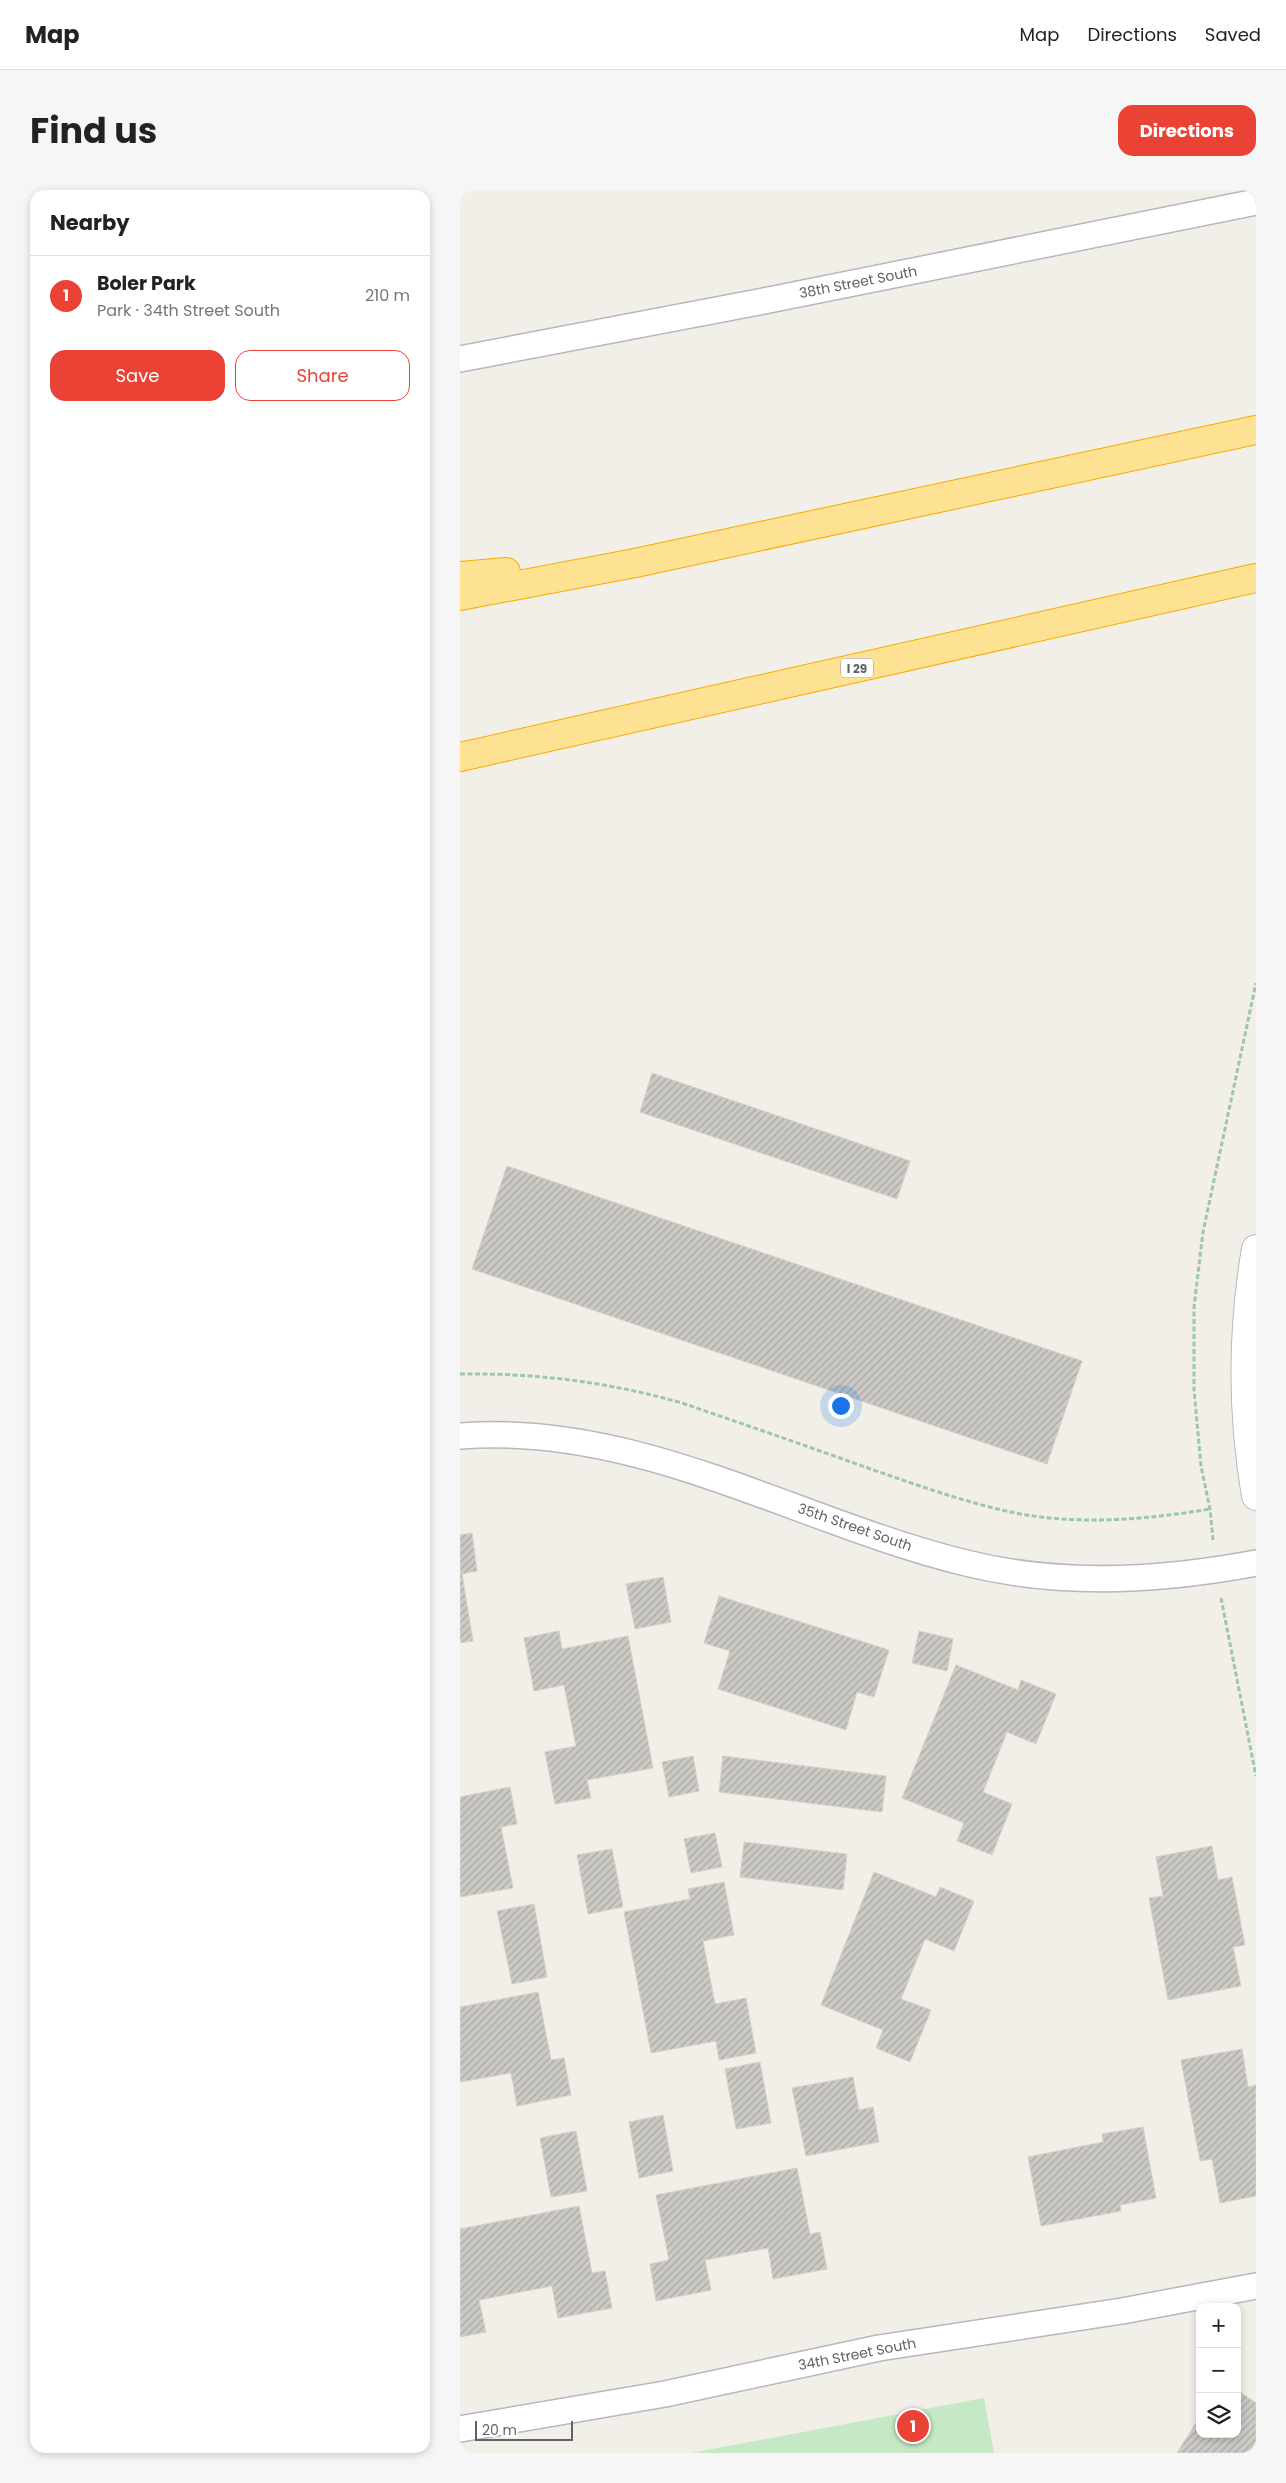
<!DOCTYPE html>
<meta charset="utf-8">
<style>
body{margin:0;font-family:Poppins,sans-serif;background:#f6f6f6;color:#222}
.controls{position:absolute;right:15px;bottom:15px;display:grid;overflow:hidden;border-radius:10px;box-shadow:0 2px 8px #0003}
.controls button{width:45px;height:45px;display:grid;place-items:center;padding:0;border:0;border-bottom:1px solid #e0e0e0;background:#fff;color:#222;font:25px sans-serif}
.scale{position:absolute;left:15px;bottom:12px;width:98px;box-sizing:border-box;padding-left:5px;border:2px solid #5f6368;border-top:0;font-size:14px;line-height:18px;white-space:nowrap;color:#5f6368;-webkit-text-stroke:4px #fff;paint-order:stroke}
.you{position:absolute;left:380px;top:1215px;width:18px;height:18px;margin:-12px;border:4px solid #fff;border-radius:50%;background:#1a73e8;box-shadow:0 0 0 8px #1a73e833}
.badge{display:grid;place-items:center;width:32px;height:32px;border-radius:50%;background:#ea4335;color:#fff;font-size:16px;font-weight:700}
.pin{position:absolute;translate:-50% -50%;border:2px solid #fff;box-shadow:0 1px 5px #0006}
.list{margin:0;padding:0;list-style:none}
h2{display:flex;justify-content:space-between;align-items:center;height:65px;margin:0;padding:0 20px;font-size:21px}
h2 small{font-size:16px;font-weight:400;color:#767676}
.list li{display:grid;grid-template-columns:32px 1fr auto;gap:15px;align-items:center;box-sizing:border-box;height:80px;padding:0 20px;border-top:1px solid #e0e0e0}
.list b{display:block;font-size:19px;white-space:nowrap}
.list p{margin:0;font-size:16px;white-space:nowrap;color:#767676}
.list em{font-size:16px;font-style:normal;color:#767676}
.actions{display:flex;gap:10px;padding:15px 20px}
.actions a{flex:1;padding:11px 0;border:1px solid #ea4335;border-radius:15px;text-align:center;font-size:18px;color:#ea4335}
.actions .main{background:#ea4335;color:#fff}
.icon{flex:none;width:28px;height:28px;fill:none;stroke:currentColor;stroke-width:2;stroke-linecap:round;stroke-linejoin:round}
.map{position:relative;flex:none;width:796px;height:2263px;overflow:hidden;border-radius:15px}
header{display:flex;align-items:center;gap:30px;box-sizing:border-box;height:70px;padding:0 25px;background:#fff;border-bottom:1px solid #e0e0e0}
header strong{font-size:24px}
nav{display:flex;gap:28px;margin-inline-start:auto;font-size:18px}
.intro{display:flex;align-items:center;justify-content:space-between;box-sizing:border-box;height:120px;padding:0 30px}
h1{margin:0;font-size:35px}
.button{padding:12px 22px;border-radius:15px;background:#ea4335;color:#fff;font-size:18px;font-weight:700}
main{display:flex;gap:30px;padding:0 30px}
aside{flex:1;background:#fff;border-radius:15px;box-shadow:0 2px 8px #0003}
.map>svg:first-child{display:block}
.park{fill:#c5e8c5}
.building{fill:url(#building-hatch);stroke:#d6d1c6}
.lines{fill:none;stroke-linecap:round;stroke-linejoin:round}
.street-casing{stroke:#b5b8bc;stroke-width:28}
.secondary-casing{stroke:#b6babf;stroke-width:30}
.highway-casing{stroke:#f9ab00;stroke-width:30}
.path{stroke:#9cc7a9;stroke-width:3;stroke-dasharray:5 2.5;stroke-linecap:butt}
.street{stroke:#fff;stroke-width:25}
.secondary{stroke:#fff;stroke-width:28}
.highway{stroke:#fde293;stroke-width:28}
.labels{text-anchor:middle;dominant-baseline:central;stroke-width:4;stroke-linejoin:round;paint-order:stroke}
.shield{fill:#fff;stroke:#8f9295;stroke-width:1}
.shield-label{font-size:12px;font-weight:bold;fill:#5f6368}
.street-label{font-size:14px;fill:#5f6368;stroke:#fff}
</style>
<header>
<strong>Map</strong>
<nav><a>Map</a><a>Directions</a><a>Saved</a></nav>
</header>
<div class="intro"><h1>Find us</h1><a class="button">Directions</a></div>
<main>
<aside>
<h2>Nearby<small></small></h2>
<ul class="list">
<li><span class="badge">1</span><div><b>Boler Park</b><p>Park · 34th Street South</p></div><em>210 m</em></li>
</ul>
<div class="actions"><a class="main">Save</a><a>Share</a></div>
</aside>
<div class="map">
<svg width="796" height="2263" viewBox="0 0 796 2263">
<defs>
<pattern id="building-hatch" width="6" height="6" patternUnits="userSpaceOnUse" patternTransform="scale(1.25)"><rect width="6" height="6" fill="#cccac5"/><path d="M-1 1l2-2M0 6l6-6M5 7l2-2" fill="none" stroke="#a9a8a4"/></pattern>
</defs>
<rect width="100%" height="100%" fill="#f1efe8"/>
<!-- park -->
<path class="park" d="M 524,2208 L 534,2263 L 231,2263 Z"/>
<!-- building -->
<g class="building">
<path d="M 192,883 L 450,971 L 437,1009 L 180,922 Z"/>
<path d="M 47,976 L 622,1171 L 587,1274 L 12,1079 Z"/>
<path d="M 12,1343 L 17,1381 L 2,1384 L 13,1451 L 0,1453 L 0,1345 Z"/>
<path d="M 203,1387 L 211,1432 L 175,1439 L 166,1394 Z"/>
<path d="M 259,1406 L 429,1460 L 414,1507 L 397,1502 L 386,1540 L 258,1499 L 270,1461 L 244,1453 Z"/>
<path d="M 99,1441 L 102,1459 L 168,1446 L 193,1578 L 127,1590 L 131,1608 L 95,1614 L 85,1562 L 116,1556 L 104,1495 L 74,1501 L 64,1448 Z"/>
<path d="M 459,1441 L 493,1449 L 487,1481 L 452,1473 Z"/>
<path d="M 496,1475 L 558,1500 L 561,1490 L 596,1504 L 576,1554 L 547,1542 L 523,1602 L 552,1614 L 532,1665 L 497,1651 L 504,1633 L 442,1608 Z"/>
<path d="M 233,1566 L 239,1601 L 209,1607 L 202,1572 Z"/>
<path d="M 263,1566 L 426,1586 L 422,1622 L 259,1602 Z"/>
<path d="M 50,1597 L 57,1634 L 41,1637 L 53,1698 L 0,1707 L 0,1607 Z"/>
<path d="M 255,1643 L 262,1677 L 231,1683 L 224,1649 Z"/>
<path d="M 284,1652 L 387,1664 L 383,1700 L 280,1687 Z"/>
<path d="M 752,1656 L 758,1690 L 772,1687 L 785,1755 L 773,1757 L 781,1796 L 708,1810 L 689,1708 L 703,1706 L 696,1667 Z"/>
<path d="M 152,1659 L 163,1717 L 128,1724 L 117,1665 Z"/>
<path d="M 414,1682 L 476,1707 L 480,1697 L 514,1711 L 494,1761 L 465,1749 L 441,1809 L 471,1820 L 450,1872 L 416,1858 L 423,1840 L 361,1815 Z"/>
<path d="M 264,1692 L 274,1745 L 243,1751 L 255,1814 L 286,1808 L 296,1863 L 259,1870 L 256,1851 L 191,1863 L 164,1722 L 230,1709 L 228,1699 Z"/>
<path d="M 74,1714 L 87,1787 L 52,1794 L 37,1721 Z"/>
<path d="M 78,1802 L 91,1870 L 104,1868 L 111,1905 L 57,1916 L 51,1883 L 0,1892 L 0,1817 Z"/>
<path d="M 782,1859 L 788,1897 L 796,1895 L 796,2006 L 760,2013 L 752,1969 L 740,1971 L 721,1870 Z"/>
<path d="M 300,1872 L 311,1933 L 276,1939 L 265,1879 Z"/>
<path d="M 393,1887 L 399,1920 L 413,1917 L 419,1952 L 346,1966 L 332,1898 Z"/>
<path d="M 203,1925 L 213,1981 L 179,1988 L 169,1932 Z"/>
<path d="M 683,1937 L 696,2008 L 660,2015 L 661,2021 L 581,2036 L 568,1967 L 643,1952 L 642,1944 Z"/>
<path d="M 116,1941 L 127,2001 L 91,2007 L 80,1948 Z"/>
<path d="M 337,1978 L 350,2044 L 360,2042 L 367,2079 L 313,2089 L 308,2058 L 245,2070 L 251,2100 L 196,2111 L 190,2074 L 209,2070 L 196,2005 Z"/>
<path d="M 119,2016 L 132,2083 L 145,2081 L 152,2118 L 98,2128 L 92,2096 L 19,2110 L 26,2142 L 0,2147 L 0,2039 Z"/>
<path d="M 777,2200 L 796,2213 L 796,2263 L 717,2263 L 739,2228 L 740,2244 L 777,2244 Z"/>
</g>
<g class="lines">
<!-- street casing -->
<g class="street-casing">
<g id="street">
<path d="M 0,169 L 314,109 L 796,12"/>
<path d="M 0,1246 C 179,1232 338,1332 506,1373 C 602,1397 701,1391 796,1373"/>
<path d="M 0,2239 L 205,2204 L 419,2158 L 662,2121 L 796,2096"/>
</g>
</g>
<!-- secondary casing -->
<g class="secondary-casing">
<path id="secondary" d="M 796,1059 C 782,1141 782,1224 796,1306"/>
</g>
<!-- highway casing -->
<g class="highway-casing">
<g id="highway">
<path d="M 0,386 L 46,382"/>
<path d="M 0,406 L 175,373 L 796,240"/>
<path d="M 0,567 L 796,388"/>
</g>
</g>
<!-- path -->
<g class="path">
<path d="M 0,1184 C 77,1183 148,1192 222,1213 C 283,1234 344,1255 405,1277 C 451,1293 498,1310 546,1321 C 612,1336 684,1330 750,1319"/>
<path d="M 753,1350 L 750,1319 L 741,1276 L 734,1200 L 734,1117 L 743,1042 L 796,793"/>
<path d="M 761,1408 L 796,1586"/>
</g>
<!-- street -->
<use href="#street" class="street"/>
<!-- secondary -->
<use href="#secondary" class="secondary"/>
<!-- highway -->
<use href="#highway" class="highway"/>
</g>
<g class="labels">
<!-- shield labels -->
<rect class="shield" x="381" y="468.5" width="32" height="19" rx="4"/>
<g class="shield-label">
<text x="397" y="478">I 29</text>
</g>
<!-- street labels -->
<g class="street-label">
<text transform="translate(398 92) rotate(-11)">38th Street South</text>
<text transform="translate(395 1337) rotate(19)">35th Street South</text>
<text transform="translate(397 2164) rotate(-11)">34th Street South</text>
</g>
</g>
</svg>
<div class="controls">
<button>+</button>
<button>−</button>
<button><svg class="icon" aria-label="layers" viewBox="0 0 24 24"><path d="M12 4l9 5-9 5-9-5zM3 14l9 5 9-5"/></svg></button>
</div>
<div class="scale">20 m</div>
<div class="you"></div>
<div class="pin badge" style="left:453px;top:2236px">1</div>
</div>
</main>
